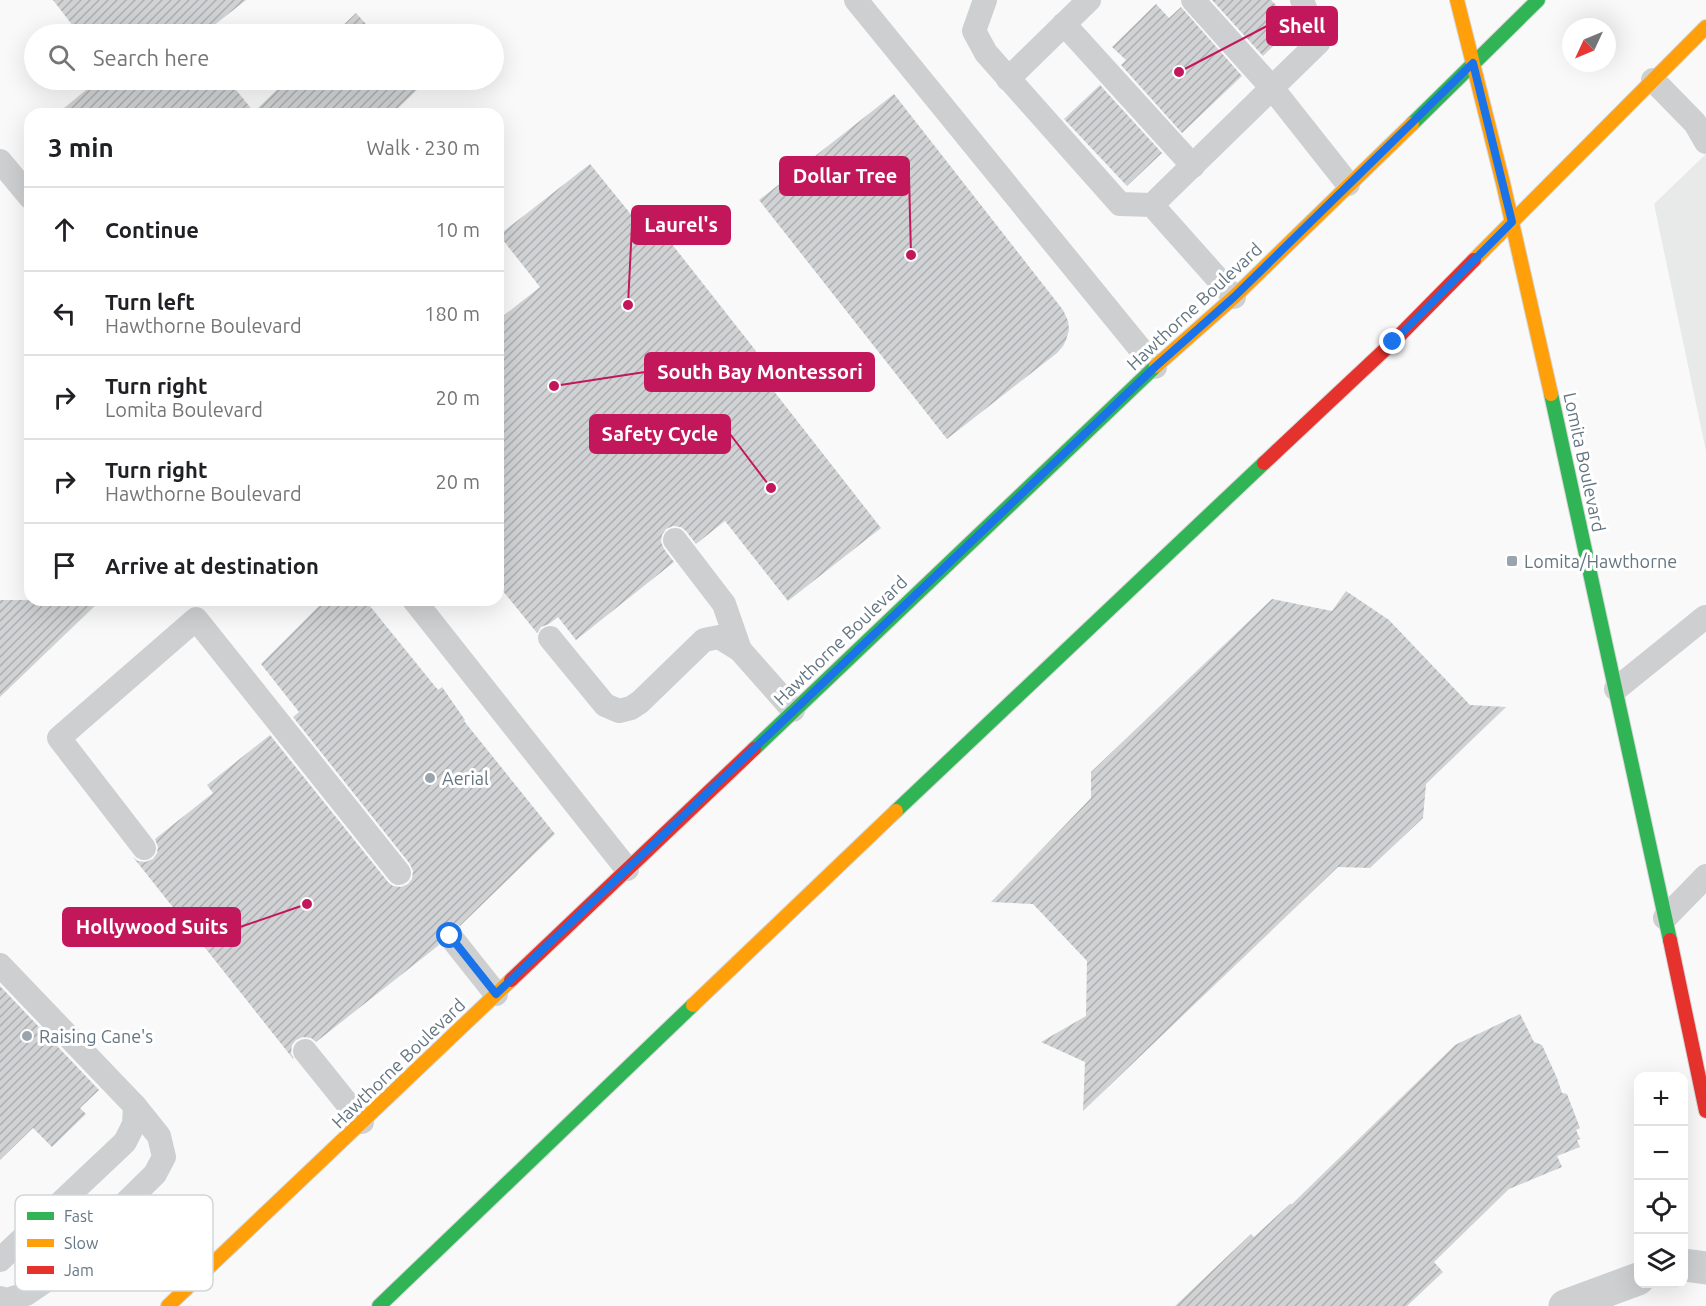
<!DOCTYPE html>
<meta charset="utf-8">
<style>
body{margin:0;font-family:Ubuntu,sans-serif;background:#f2f2f2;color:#202124}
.controls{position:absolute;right:18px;bottom:18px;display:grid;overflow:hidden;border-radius:12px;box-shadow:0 6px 24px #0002}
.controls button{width:54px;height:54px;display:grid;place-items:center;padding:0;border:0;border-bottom:2px solid #e0e0e0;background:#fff;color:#202124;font:30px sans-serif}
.compass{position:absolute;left:1562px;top:18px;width:54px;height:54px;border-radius:50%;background:#fff;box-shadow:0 6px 24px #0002;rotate:226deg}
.stop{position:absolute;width:18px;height:18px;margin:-14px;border:4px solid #1a73e8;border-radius:50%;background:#fff}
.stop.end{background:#1a73e8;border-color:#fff;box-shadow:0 2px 6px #0008}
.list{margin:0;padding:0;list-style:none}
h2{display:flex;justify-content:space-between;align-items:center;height:78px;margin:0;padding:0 24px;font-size:26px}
h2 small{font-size:20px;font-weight:400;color:#757577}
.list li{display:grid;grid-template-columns:39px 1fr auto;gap:18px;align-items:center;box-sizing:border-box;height:84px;padding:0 24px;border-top:2px solid #e0e0e0}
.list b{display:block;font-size:22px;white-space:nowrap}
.list p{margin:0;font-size:20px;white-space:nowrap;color:#757577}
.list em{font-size:20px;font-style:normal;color:#757577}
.icon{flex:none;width:33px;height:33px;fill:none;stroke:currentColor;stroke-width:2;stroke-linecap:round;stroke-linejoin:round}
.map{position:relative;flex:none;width:1706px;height:1306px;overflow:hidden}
.search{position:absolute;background:#fff;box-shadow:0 6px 24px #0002;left:24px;top:24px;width:480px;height:66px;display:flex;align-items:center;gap:15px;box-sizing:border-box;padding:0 21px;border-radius:33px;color:#757577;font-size:22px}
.panel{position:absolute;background:#fff;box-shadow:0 6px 24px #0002;left:24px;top:108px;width:480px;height:498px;border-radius:18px}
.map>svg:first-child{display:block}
.built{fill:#e8e9e9}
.building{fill:url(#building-hatch)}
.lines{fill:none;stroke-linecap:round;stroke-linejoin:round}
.fast-casing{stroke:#d5d6d7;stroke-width:16}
.slow-casing{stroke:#d5d6d7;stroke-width:16}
.jam-casing{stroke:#d5d6d7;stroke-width:16}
.lane{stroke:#cecfd0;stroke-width:24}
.street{stroke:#cecfd0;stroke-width:33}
.fast{stroke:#30b455;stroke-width:14}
.slow{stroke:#ff9f0a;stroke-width:14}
.jam{stroke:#e5322d;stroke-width:14}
.route{stroke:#1a73e8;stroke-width:8}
.poi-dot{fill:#99a4ac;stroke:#fff;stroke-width:2}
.labels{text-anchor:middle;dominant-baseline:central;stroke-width:6;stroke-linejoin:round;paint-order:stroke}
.street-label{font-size:18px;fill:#657683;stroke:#fff}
.poi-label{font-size:18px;fill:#657683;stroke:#fff;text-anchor:start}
.key{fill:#fff;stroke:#d1d6da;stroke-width:1.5}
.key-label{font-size:16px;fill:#657683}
.leader{fill:none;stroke:#c2185b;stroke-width:2}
.callout-dot{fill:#c2185b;stroke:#fff;stroke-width:2}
.callout{fill:#c2185b;stroke:#c2185b;stroke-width:2}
.callout-label{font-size:20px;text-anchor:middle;font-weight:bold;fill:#fff}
</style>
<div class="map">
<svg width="1706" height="1306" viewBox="0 0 1706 1306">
<defs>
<pattern id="building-hatch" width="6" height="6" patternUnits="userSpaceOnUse" patternTransform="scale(1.5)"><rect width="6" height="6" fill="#d0d2d3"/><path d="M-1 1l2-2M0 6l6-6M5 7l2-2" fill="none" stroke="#acafb1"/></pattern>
</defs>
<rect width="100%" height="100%" fill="#f9f9f9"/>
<!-- built -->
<path class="built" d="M 1706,154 L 1706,451 L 1654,204 Z"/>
<!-- building -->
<g class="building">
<path d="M 53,0 L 246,0 L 203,34 L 63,34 L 73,26 Z"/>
<path d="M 1212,0 L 1271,0 L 1295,25 L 1263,56 Z"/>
<path d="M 1156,4 L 1169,18 L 1181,7 L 1242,76 L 1182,133 L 1121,65 L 1126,60 L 1112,47 Z"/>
<path d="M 356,13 L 375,34 L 334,34 Z"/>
<path d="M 98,80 L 228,80 L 254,112 L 287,80 L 414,80 L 420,87 L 392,114 L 57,114 Z"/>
<path d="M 1100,85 L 1162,153 L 1127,186 L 1064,119 Z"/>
<path d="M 894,94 L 1063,310 L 1068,321 L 1069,330 L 1066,340 L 1063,346 L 1057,353 L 947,439 L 759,200 Z"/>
<path d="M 590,164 L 638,223 L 649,215 L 756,351 L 748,358 L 881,528 L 788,601 L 725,521 L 696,544 L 686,531 L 681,527 L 673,526 L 666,529 L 662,535 L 661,542 L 664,549 L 674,562 L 576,640 L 558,617 L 549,624 L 541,627 L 537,633 L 498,585 L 498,320 L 540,287 L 499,235 Z"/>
<path d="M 1346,591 L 1389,620 L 1470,705 L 1506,707 L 1426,784 L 1423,818 L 1370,868 L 1338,867 L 1083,1111 L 1085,1062 L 1041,1042 L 1086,1016 L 1087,961 L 1033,904 L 991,902 L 1091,798 L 1091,772 L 1272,599 L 1332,611 Z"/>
<path d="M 0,600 L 101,600 L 0,697 Z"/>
<path d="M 325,600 L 365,600 L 438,690 L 442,687 L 465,720 L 464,721 L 555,834 L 460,926 L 455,923 L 448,922 L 441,925 L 437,931 L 436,938 L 439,945 L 316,1042 L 311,1038 L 303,1037 L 296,1040 L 292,1045 L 291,1053 L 294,1060 L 133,857 L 138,861 L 145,862 L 153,859 L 157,853 L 158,847 L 155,839 L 213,793 L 207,785 L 270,735 L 388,882 L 393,886 L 401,887 L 408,884 L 412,879 L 413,871 L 410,864 L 293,717 L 299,712 L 261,664 Z"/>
<path d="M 0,986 L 99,1090 L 80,1108 L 86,1114 L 52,1147 L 33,1128 L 0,1160 Z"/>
<path d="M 1520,1014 L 1534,1042 L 1542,1045 L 1557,1078 L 1562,1093 L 1567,1094 L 1580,1128 L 1576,1130 L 1580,1139 L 1577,1140 L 1580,1147 L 1557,1156 L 1562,1167 L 1509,1189 L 1434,1262 L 1443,1272 L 1407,1306 L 1175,1306 L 1251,1234 L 1254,1237 L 1290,1204 L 1292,1204 L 1455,1045 Z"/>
</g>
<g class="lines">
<!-- fast casing -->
<g class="fast-casing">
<g id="fast">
<path d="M 1412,124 L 1538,0"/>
<path d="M 1551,394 L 1670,940"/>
<path d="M 754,749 L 1156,366"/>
<path d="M 896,811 L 1264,463"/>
<path d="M 379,1306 L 693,1005"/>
</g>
</g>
<!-- slow casing -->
<g class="slow-casing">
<g id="slow">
<path d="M 1457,0 L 1503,183 L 1551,394"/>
<path d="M 1474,260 L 1706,27"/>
<path d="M 1156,366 L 1234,297 L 1412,124"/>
<path d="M 693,1005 L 896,811"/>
<path d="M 168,1306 L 511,980"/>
</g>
</g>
<!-- jam casing -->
<g class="jam-casing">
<g id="jam">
<path d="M 1264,463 L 1393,342 L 1474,260"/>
<path d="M 1670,940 L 1706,1111"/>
<path d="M 511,980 L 754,749"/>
</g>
</g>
<!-- lane -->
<g class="lane">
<path d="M 856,0 L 1155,367"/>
<path d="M 985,0 L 974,31 L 986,53 L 1120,204 L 1152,205 L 1234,297"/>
<path d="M 1193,0 L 1272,88 L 1348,184"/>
<path d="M 1064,24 L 1193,166"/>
<path d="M 1008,79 L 1089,0"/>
<path d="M 1653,80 L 1695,123 L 1706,142"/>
<path d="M 0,161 L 30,197"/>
<path d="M 1152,205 L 1318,43 L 1302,0"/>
<path d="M 675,540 L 724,604 L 740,650"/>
<path d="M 414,600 L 627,869"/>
<path d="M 550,638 L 605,705 L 619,711 L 631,708 L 640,702 L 704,640 L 719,637 L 740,650 L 793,710"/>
<path d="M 1616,689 L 1705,617"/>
<path d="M 144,848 L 59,738 L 196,619 L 399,873"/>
<path d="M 1665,918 L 1706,876"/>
<path d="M 450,936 L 496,994"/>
<path d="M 0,965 L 135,1106 L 159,1136 L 164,1157 L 155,1174 L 48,1279 L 26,1294 L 7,1300 L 0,1298"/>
<path d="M 305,1051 L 362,1122"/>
<path d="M 0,1260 L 125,1142 L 134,1124 L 135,1106"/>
</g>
<!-- street -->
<g class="street">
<path d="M 1684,1265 L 1706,1268"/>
<path d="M 1565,1306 L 1638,1279"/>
</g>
<!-- fast -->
<use href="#fast" class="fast"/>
<!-- slow -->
<use href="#slow" class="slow"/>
<!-- jam -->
<use href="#jam" class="jam"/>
</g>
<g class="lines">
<!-- route -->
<path class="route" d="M 450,936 L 496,994 L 1155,367 L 1234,297 L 1473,63 L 1512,222 L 1393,342"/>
</g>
<!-- markers -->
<g class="poi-dot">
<rect x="1506" y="555" width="12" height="12" rx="3"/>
<circle cx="430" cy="778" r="6"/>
<circle cx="27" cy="1036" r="6"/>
</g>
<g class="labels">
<!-- street labels -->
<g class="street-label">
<text transform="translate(1194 306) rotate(-43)">Hawthorne Boulevard</text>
<text transform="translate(1585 462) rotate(78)">Lomita Boulevard</text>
<text transform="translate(840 640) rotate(-44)">Hawthorne Boulevard</text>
<text transform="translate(398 1063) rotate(-44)">Hawthorne Boulevard</text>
</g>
<!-- poi labels -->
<g class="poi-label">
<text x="1524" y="561">Lomita/Hawthorne</text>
<text x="442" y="778">Aerial</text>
<text x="39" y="1036">Raising Cane's</text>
</g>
</g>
<!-- legend -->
<rect x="15" y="1195" width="198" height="96" rx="9" class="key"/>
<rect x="27" y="1212" width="27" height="8" fill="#30b455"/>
<rect x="27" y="1239" width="27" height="8" fill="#ff9f0a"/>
<rect x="27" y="1266" width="27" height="8" fill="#e5322d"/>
<g class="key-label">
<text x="64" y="1222">Fast</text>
<text x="64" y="1249">Slow</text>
<text x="64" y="1276">Jam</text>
</g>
<!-- callouts -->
<path class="leader" d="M1179 72L1267 26M911 255L909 176M628 305L632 225M554 386L645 372M771 488L730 434M307 904L240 927"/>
<g class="callout-dot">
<circle cx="1179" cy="72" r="6"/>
<circle cx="911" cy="255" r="6"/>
<circle cx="628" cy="305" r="6"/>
<circle cx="554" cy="386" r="6"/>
<circle cx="771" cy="488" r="6"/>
<circle cx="307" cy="904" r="6"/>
</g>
<g class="callout">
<rect x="1267" y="7" width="70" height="38" rx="6"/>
<rect x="780" y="157" width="129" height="38" rx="6"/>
<rect x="632" y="206" width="98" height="38" rx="6"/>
<rect x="645" y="353" width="229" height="38" rx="6"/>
<rect x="590" y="415" width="140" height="38" rx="6"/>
<rect x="63" y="908" width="177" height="38" rx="6"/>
</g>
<g class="callout-label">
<text x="1302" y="33">Shell</text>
<text x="845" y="183">Dollar Tree</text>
<text x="681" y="232">Laurel's</text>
<text x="760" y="379">South Bay Montessori</text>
<text x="660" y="441">Safety Cycle</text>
<text x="152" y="934">Hollywood Suits</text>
</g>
</svg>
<div class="controls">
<button>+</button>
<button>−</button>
<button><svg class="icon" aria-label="locate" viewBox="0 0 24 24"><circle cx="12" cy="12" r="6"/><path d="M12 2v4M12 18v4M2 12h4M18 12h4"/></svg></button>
<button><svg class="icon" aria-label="layers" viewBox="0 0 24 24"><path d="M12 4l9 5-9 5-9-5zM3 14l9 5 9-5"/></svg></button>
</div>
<svg class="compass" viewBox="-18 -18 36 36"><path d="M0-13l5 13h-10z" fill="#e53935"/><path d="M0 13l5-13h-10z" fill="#757577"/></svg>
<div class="stop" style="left:450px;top:936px"></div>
<div class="stop end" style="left:1393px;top:342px"></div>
<div class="search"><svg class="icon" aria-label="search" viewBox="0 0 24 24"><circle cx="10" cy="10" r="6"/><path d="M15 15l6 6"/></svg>Search here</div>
<section class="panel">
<h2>3 min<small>Walk · 230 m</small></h2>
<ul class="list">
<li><svg class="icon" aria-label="ahead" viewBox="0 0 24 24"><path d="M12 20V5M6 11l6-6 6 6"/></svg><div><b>Continue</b></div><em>10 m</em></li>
<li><svg class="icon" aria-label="left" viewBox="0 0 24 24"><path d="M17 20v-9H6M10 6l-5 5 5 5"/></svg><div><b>Turn left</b><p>Hawthorne Boulevard</p></div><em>180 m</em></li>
<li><svg class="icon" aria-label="right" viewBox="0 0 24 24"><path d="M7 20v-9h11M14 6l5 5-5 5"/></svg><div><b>Turn right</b><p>Lomita Boulevard</p></div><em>20 m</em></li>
<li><svg class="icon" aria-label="right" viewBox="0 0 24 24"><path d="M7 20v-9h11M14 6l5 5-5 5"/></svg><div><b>Turn right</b><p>Hawthorne Boulevard</p></div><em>20 m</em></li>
<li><svg class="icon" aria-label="arrive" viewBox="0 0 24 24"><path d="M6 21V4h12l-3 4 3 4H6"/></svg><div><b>Arrive at destination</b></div></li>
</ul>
</section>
</div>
